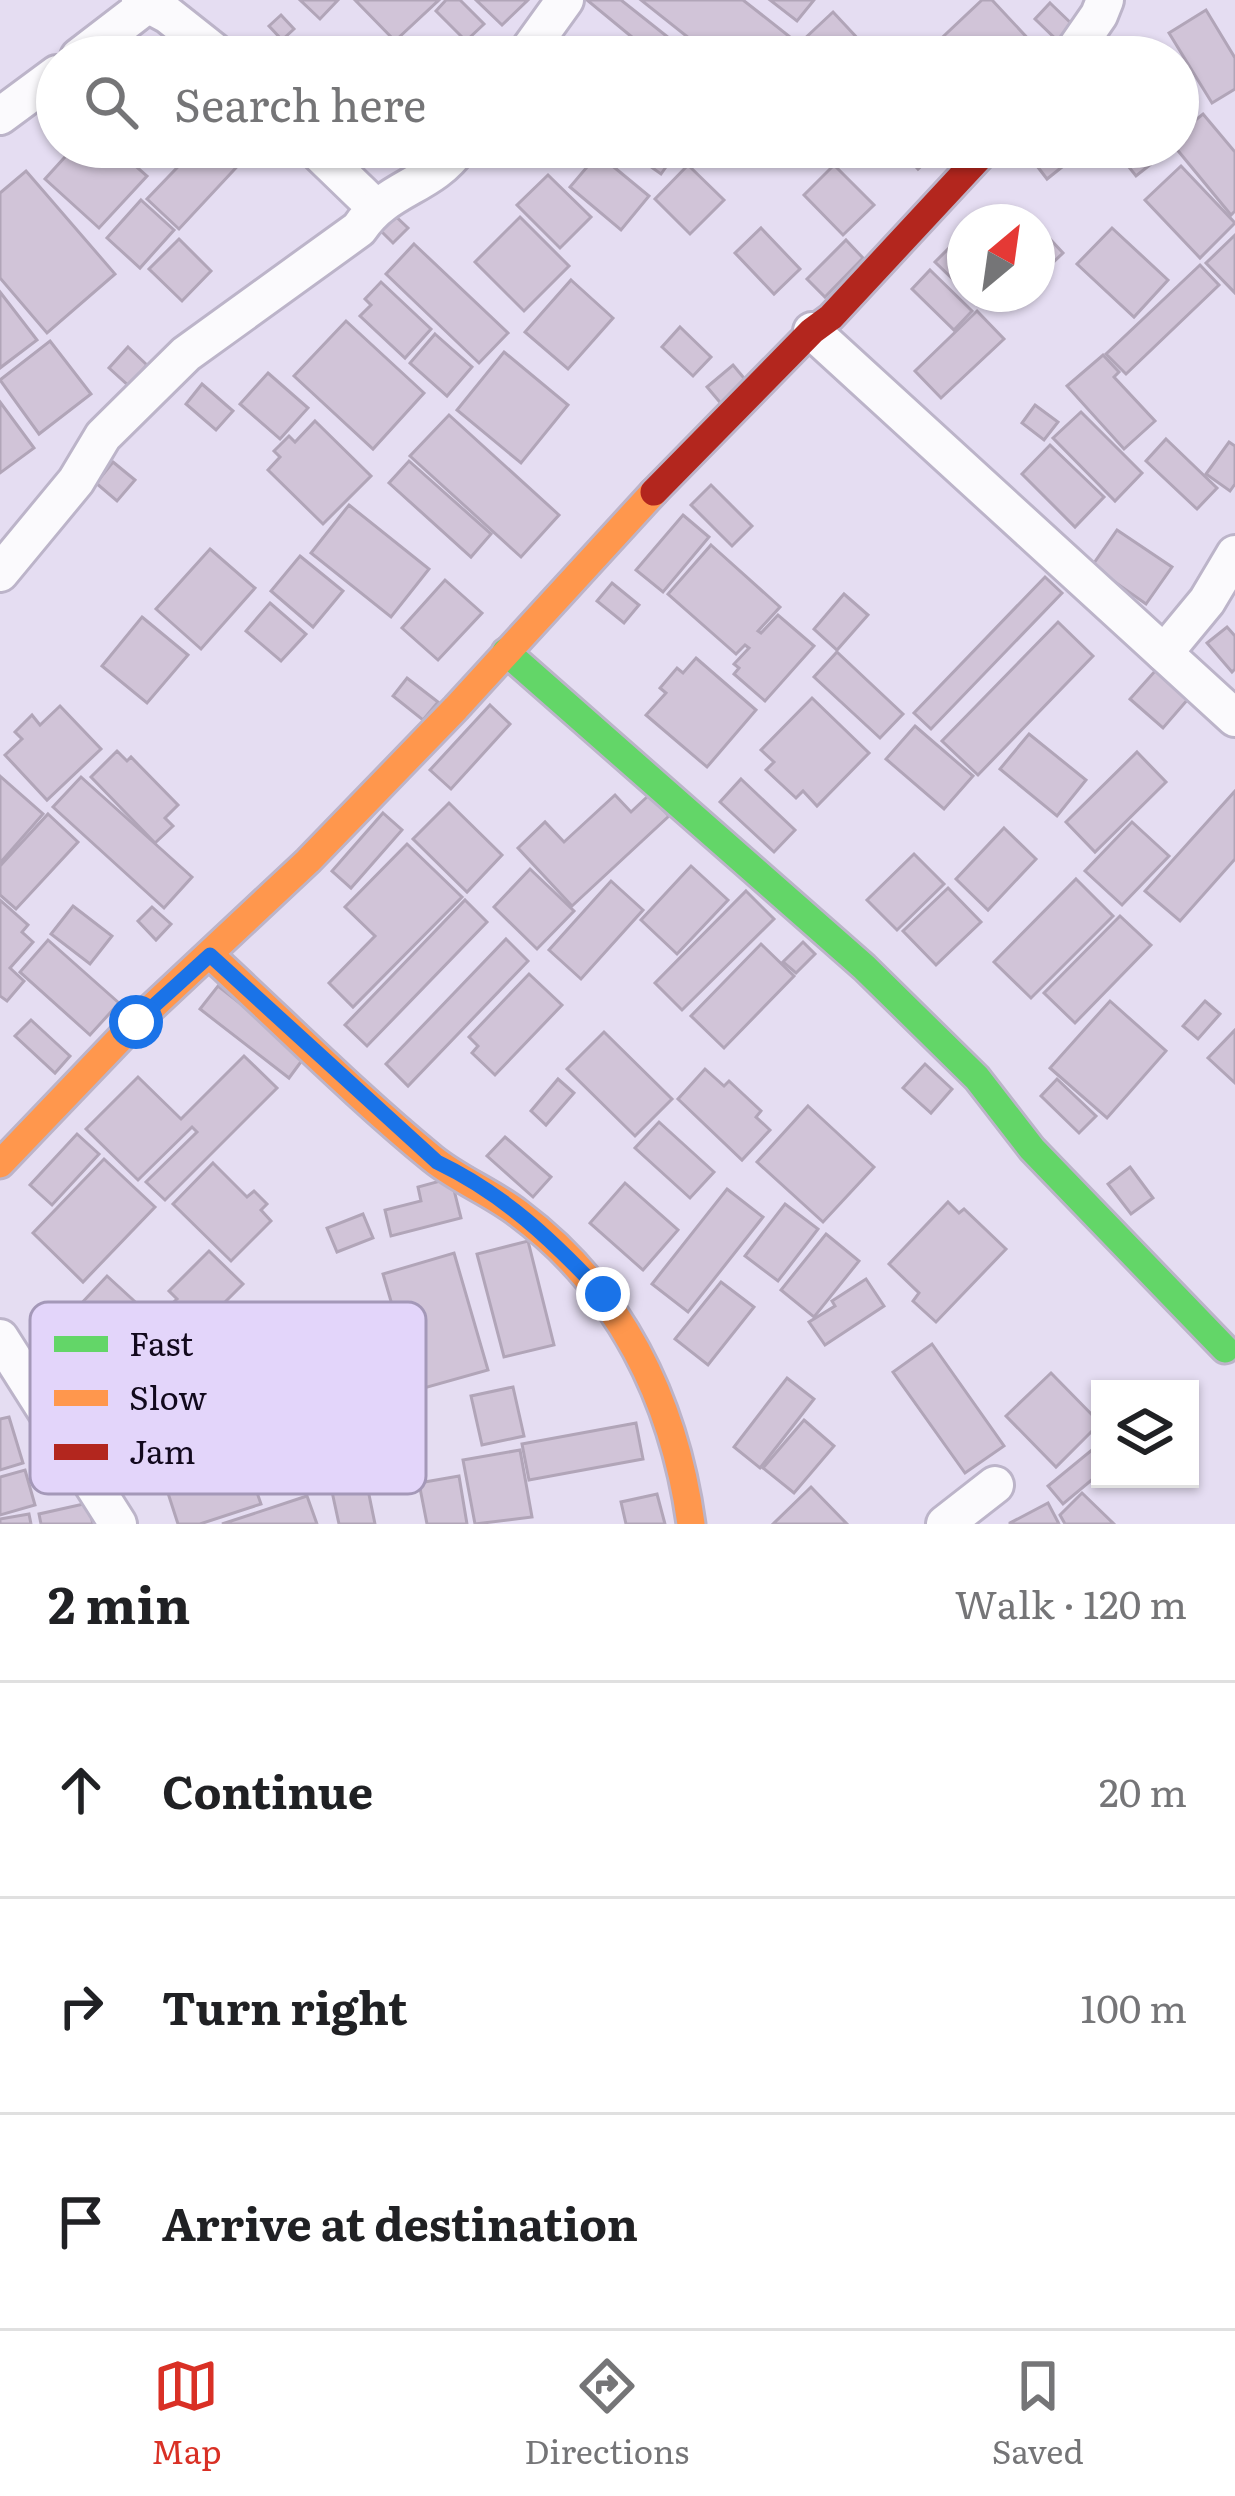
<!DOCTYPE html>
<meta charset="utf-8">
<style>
body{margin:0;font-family:Literata,serif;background:#f2f2f2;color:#202124}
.controls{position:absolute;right:36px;bottom:36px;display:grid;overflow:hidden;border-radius:0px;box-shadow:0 3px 9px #0004}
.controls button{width:108px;height:108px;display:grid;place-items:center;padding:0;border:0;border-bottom:3px solid #e0e0e0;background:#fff;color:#202124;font:60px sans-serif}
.compass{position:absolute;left:947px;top:204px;width:108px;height:108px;border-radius:50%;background:#fff;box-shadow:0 3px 9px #0004;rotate:29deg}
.stop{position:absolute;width:36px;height:36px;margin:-27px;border:9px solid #1a73e8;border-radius:50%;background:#fff}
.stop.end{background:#1a73e8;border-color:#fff;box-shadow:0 3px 12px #0008}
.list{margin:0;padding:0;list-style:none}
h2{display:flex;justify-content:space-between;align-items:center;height:156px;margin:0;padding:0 48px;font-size:51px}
h2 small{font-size:39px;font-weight:400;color:#757577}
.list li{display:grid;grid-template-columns:78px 1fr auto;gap:36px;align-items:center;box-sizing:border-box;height:216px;padding:0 48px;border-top:3px solid #e0e0e0}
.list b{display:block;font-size:45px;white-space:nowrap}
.list em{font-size:39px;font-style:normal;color:#757577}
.icon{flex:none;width:66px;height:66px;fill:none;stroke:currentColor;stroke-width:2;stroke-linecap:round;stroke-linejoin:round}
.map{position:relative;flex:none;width:1235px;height:1524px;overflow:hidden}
.search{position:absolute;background:#fff;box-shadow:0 3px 9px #0004;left:36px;right:36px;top:36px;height:132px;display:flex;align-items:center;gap:30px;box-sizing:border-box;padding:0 42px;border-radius:66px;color:#757577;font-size:45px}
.sheet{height:804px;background:#fff}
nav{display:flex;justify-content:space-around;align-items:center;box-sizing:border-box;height:168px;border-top:3px solid #e0e0e0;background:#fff;font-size:33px;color:#757577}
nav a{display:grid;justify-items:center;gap:6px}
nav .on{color:#d93025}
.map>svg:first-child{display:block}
.building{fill:#d1c4d8;stroke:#b1a5b8;stroke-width:3}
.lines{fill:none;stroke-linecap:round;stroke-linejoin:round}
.street-casing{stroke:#bcb4c9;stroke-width:42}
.fast-casing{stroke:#bcb4c9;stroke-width:33}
.slow-casing{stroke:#bcb4c9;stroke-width:33}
.jam-casing{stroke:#bcb4c9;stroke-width:33}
.street{stroke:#fbfafd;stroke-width:36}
.fast{stroke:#63d668;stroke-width:27}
.slow{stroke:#ff974d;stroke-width:27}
.jam{stroke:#b3261e;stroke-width:27}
.route{stroke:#1a73e8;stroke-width:15}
.key{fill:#e3d5fa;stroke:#a498b8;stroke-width:3}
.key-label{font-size:33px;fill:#12091d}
</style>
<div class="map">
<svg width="1235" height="1524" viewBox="0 0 1235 1524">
<rect width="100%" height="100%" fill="#e5ddf2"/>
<!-- building -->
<g class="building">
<path d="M 300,0 L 338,0 L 320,19 Z"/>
<path d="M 355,0 L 439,0 L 395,41 Z"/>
<path d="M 446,0 L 460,0 L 484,24 L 466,41 L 436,11 Z"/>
<path d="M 476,0 L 528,0 L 502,25 Z"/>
<path d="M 587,0 L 621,0 L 669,38 L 655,56 Z"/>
<path d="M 641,0 L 743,0 L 790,37 L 773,57 L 691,57 L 699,46 Z"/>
<path d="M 770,0 L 814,0 L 797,21 Z"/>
<path d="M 982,0 L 992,0 L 1033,44 L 1020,57 L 938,57 L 930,49 Z"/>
<path d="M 1050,3 L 1075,27 L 1060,43 L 1035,19 Z"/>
<path d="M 1206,10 L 1235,58 L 1235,89 L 1212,103 L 1169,33 Z"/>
<path d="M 833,12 L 875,57 L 815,57 L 801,42 Z"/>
<path d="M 281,15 L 294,29 L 282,40 L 269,26 Z"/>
<path d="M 1203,114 L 1235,152 L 1235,211 L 1231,215 L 1175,147 L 1178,134 Z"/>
<path d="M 74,147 L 99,147 L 115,162 L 122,154 L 147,176 L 99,228 L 45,179 Z"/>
<path d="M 197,147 L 234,147 L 245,158 L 179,229 L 147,199 Z"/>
<path d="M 623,147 L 680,147 L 661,174 Z"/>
<path d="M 898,147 L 941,147 L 918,169 Z"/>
<path d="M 1034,147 L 1087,147 L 1047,179 L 1027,153 Z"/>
<path d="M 1113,147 L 1168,147 L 1170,149 L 1136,176 Z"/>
<path d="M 598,154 L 649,196 L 621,230 L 570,187 Z"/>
<path d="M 688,165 L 724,200 L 690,234 L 655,199 Z"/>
<path d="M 834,165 L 874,205 L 843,235 L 804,195 Z"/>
<path d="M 1181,166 L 1235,223 L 1200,258 L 1145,200 Z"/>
<path d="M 26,171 L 115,274 L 47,333 L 0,278 L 0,193 Z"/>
<path d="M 548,175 L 591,217 L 560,248 L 517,205 Z"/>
<path d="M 141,200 L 174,230 L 140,268 L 107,238 Z"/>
<path d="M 390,211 L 408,228 L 393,243 L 376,226 Z"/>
<path d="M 520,217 L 569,266 L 524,311 L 475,262 Z"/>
<path d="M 1037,225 L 1063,253 L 1044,271 L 1037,264 Z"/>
<path d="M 761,228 L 800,269 L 774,294 L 735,253 Z"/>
<path d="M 1112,228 L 1168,280 L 1134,317 L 1077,264 Z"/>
<path d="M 1235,235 L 1235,293 L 1206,263 Z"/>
<path d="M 960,237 L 965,241 L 965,291 L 935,262 Z"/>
<path d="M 179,239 L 211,271 L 182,301 L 149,269 Z"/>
<path d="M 846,240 L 863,258 L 825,297 L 807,279 Z"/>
<path d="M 414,244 L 508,333 L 479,363 L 386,274 Z"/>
<path d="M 1200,265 L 1219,285 L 1126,374 L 1106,354 Z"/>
<path d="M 930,270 L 972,311 L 954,330 L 912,289 Z"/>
<path d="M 571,280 L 613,318 L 568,369 L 525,332 Z"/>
<path d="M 381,282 L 431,329 L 405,358 L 360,316 L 371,305 L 365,299 Z"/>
<path d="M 0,292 L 37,340 L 0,368 Z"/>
<path d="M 977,311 L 1004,339 L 941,398 L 915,371 Z"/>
<path d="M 346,321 L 424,393 L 373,449 L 294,376 Z"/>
<path d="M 680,327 L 711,357 L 693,376 L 662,347 Z"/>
<path d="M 435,334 L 472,367 L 447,396 L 410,363 Z"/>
<path d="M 50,341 L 91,394 L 39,434 L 0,380 Z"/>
<path d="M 128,347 L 147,365 L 129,386 L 109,368 Z"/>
<path d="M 504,352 L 568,405 L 521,463 L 457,410 Z"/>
<path d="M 1103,355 L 1119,372 L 1114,377 L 1155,421 L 1124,449 L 1067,386 Z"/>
<path d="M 733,365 L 749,384 L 724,407 L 707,387 Z"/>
<path d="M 268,373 L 308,408 L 280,439 L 240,404 Z"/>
<path d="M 202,384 L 233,411 L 216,430 L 186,404 Z"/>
<path d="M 0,402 L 34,448 L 0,473 Z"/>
<path d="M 1035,405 L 1058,422 L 1044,440 L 1022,423 Z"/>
<path d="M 1081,412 L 1142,473 L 1115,501 L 1053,438 Z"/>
<path d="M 449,415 L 559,515 L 521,557 L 410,456 Z"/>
<path d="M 315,421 L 371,476 L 323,524 L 268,470 L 280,457 L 274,451 L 289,436 L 295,442 Z"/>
<path d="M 1166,439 L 1217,488 L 1197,509 L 1146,461 Z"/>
<path d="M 1229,442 L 1235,446 L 1235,484 L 1230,491 L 1206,474 Z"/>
<path d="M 1050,445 L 1104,497 L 1075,527 L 1022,474 Z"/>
<path d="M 409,461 L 491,534 L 471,557 L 389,483 Z"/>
<path d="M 113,462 L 135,480 L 117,501 L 96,483 Z"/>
<path d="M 711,485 L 752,526 L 732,546 L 691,505 Z"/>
<path d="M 349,505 L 429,569 L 391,617 L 311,553 Z"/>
<path d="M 683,515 L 709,537 L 663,592 L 636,570 Z"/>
<path d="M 1117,530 L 1172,567 L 1146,604 L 1092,566 Z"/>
<path d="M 711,545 L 780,607 L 758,631 L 761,633 L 778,615 L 814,646 L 765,701 L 734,674 L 739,668 L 734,664 L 749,648 L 745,645 L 736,654 L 668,594 Z"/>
<path d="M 210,549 L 255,588 L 201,649 L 156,609 Z"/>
<path d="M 300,556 L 343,591 L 313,627 L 271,591 Z"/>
<path d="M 1045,577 L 1062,593 L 931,729 L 914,713 Z"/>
<path d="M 445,580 L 482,613 L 438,660 L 402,628 Z"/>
<path d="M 612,583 L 639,605 L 624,623 L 597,601 Z"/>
<path d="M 844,594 L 868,615 L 837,650 L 814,629 Z"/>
<path d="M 270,603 L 306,634 L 281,661 L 246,631 Z"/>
<path d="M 142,617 L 188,655 L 147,703 L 102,666 Z"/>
<path d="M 1058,622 L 1093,656 L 978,775 L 942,741 Z"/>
<path d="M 1227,627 L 1235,636 L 1235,669 L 1232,672 L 1207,643 Z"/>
<path d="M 837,652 L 903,714 L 880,738 L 814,677 Z"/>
<path d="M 696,658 L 756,710 L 707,767 L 646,715 L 666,693 L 660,688 L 677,668 L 683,673 Z"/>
<path d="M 1156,670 L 1189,698 L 1163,728 L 1130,699 Z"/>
<path d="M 407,678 L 438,702 L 423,720 L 393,696 Z"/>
<path d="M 812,698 L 869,753 L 817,806 L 803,791 L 796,798 L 766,770 L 774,762 L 761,750 Z"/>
<path d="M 490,705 L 510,724 L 451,789 L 430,770 Z"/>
<path d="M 60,706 L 101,749 L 47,800 L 5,755 L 22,739 L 15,732 L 32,715 L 40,725 Z"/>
<path d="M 915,726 L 973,776 L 944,809 L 886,759 Z"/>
<path d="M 1029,734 L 1086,780 L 1057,816 L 1000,769 Z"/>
<path d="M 117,751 L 127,761 L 131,757 L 178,805 L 165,818 L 173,826 L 155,843 L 91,777 Z"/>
<path d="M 1137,752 L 1166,782 L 1095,852 L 1066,822 Z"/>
<path d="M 0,776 L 43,814 L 0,863 Z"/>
<path d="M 81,777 L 192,877 L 164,908 L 53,807 Z"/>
<path d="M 741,779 L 795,830 L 774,852 L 720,802 Z"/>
<path d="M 1235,791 L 1235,859 L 1180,921 L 1145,891 Z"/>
<path d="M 615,795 L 631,812 L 649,795 L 669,816 L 572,906 L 518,848 L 545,822 L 564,842 Z"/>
<path d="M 449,803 L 502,855 L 467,892 L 413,839 Z"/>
<path d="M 383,813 L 402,830 L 351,888 L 332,871 Z"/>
<path d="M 48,814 L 78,842 L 16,909 L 0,895 L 0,866 Z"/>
<path d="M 1132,822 L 1169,856 L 1122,905 L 1085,871 Z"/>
<path d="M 1004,828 L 1036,859 L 988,910 L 956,879 Z"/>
<path d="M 407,844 L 462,897 L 353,1007 L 329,983 L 375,936 L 345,907 Z"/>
<path d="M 914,854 L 944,884 L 897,930 L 867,900 Z"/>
<path d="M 691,866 L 728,900 L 677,954 L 641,920 Z"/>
<path d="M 530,869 L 574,911 L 537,949 L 494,907 Z"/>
<path d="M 1076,879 L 1113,916 L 1031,998 L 994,962 Z"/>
<path d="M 611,881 L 643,910 L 581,979 L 549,950 Z"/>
<path d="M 948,888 L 981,922 L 936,965 L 903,931 Z"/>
<path d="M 746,891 L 774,919 L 682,1010 L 655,983 Z"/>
<path d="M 0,900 L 28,925 L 22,932 L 33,942 L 10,968 L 24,981 L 7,1001 L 0,996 Z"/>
<path d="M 465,900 L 487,922 L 367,1046 L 345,1025 Z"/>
<path d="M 73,906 L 112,936 L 90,964 L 51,934 Z"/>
<path d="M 152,907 L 171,924 L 156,940 L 138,921 Z"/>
<path d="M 1120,916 L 1151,945 L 1075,1023 L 1044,993 Z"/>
<path d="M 506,939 L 528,961 L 408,1086 L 386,1064 Z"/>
<path d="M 48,940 L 119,1003 L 90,1035 L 20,972 Z"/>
<path d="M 803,942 L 815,954 L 796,973 L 783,962 Z"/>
<path d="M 761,944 L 794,976 L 724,1048 L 691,1016 Z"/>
<path d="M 529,974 L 562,1005 L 495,1075 L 472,1053 L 478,1046 L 469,1037 Z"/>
<path d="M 218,986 L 306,1055 L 289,1078 L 200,1009 Z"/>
<path d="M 1110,1001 L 1166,1051 L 1107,1118 L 1050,1068 Z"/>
<path d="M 1205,1001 L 1220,1014 L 1198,1039 L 1183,1026 Z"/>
<path d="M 31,1020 L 70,1056 L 55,1073 L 15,1036 Z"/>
<path d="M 1235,1030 L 1235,1083 L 1208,1058 Z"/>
<path d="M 604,1032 L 672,1099 L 635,1136 L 567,1069 Z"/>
<path d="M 244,1056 L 277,1088 L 165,1200 L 146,1182 L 197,1132 L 192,1127 L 138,1180 L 86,1129 L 138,1077 L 181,1119 Z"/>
<path d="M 925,1064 L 952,1089 L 931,1113 L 903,1088 Z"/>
<path d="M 705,1069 L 724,1086 L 729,1081 L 761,1111 L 756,1117 L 770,1130 L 742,1160 L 678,1099 Z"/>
<path d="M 558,1079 L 574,1093 L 546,1125 L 531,1111 Z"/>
<path d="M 1057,1079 L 1096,1116 L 1079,1133 L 1041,1096 Z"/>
<path d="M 808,1106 L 874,1167 L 823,1222 L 757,1162 Z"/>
<path d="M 659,1122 L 714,1172 L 690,1198 L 635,1148 Z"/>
<path d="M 77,1134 L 99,1154 L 52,1205 L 30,1185 Z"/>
<path d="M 505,1137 L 551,1177 L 533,1197 L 487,1156 Z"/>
<path d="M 104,1159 L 155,1207 L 83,1282 L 33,1233 Z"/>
<path d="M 213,1163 L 247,1197 L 254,1191 L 267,1204 L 261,1210 L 271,1221 L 231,1261 L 173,1204 Z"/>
<path d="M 1130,1167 L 1153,1198 L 1131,1214 L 1108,1184 Z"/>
<path d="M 451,1178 L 461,1218 L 391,1236 L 385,1210 L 421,1201 L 418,1187 Z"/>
<path d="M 625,1183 L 678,1230 L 643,1270 L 590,1223 Z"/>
<path d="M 727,1189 L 763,1217 L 688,1312 L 652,1284 Z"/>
<path d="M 948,1202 L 959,1213 L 964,1209 L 1006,1249 L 936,1322 L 913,1301 L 919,1293 L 889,1264 Z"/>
<path d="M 785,1204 L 818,1229 L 778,1281 L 745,1256 Z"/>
<path d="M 363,1214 L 373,1238 L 337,1252 L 327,1228 Z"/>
<path d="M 826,1234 L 859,1261 L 814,1317 L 781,1290 Z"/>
<path d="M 528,1241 L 554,1345 L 504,1357 L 477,1254 Z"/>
<path d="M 209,1251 L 243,1284 L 203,1324 L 191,1313 L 181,1322 L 167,1308 L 177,1299 L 169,1291 Z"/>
<path d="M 454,1253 L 488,1370 L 417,1390 L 383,1274 Z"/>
<path d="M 107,1276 L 143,1309 L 101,1356 L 64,1322 Z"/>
<path d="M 866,1279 L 884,1306 L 825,1345 L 809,1322 L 835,1306 L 832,1301 Z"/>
<path d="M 721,1282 L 754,1307 L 708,1365 L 675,1339 Z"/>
<path d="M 932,1344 L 1004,1446 L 965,1473 L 893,1372 Z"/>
<path d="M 1051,1373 L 1100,1423 L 1056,1467 L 1006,1416 Z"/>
<path d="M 787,1378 L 814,1399 L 760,1468 L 734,1447 Z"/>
<path d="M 513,1387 L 524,1436 L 482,1445 L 471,1396 Z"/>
<path d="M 9,1417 L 23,1463 L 0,1470 L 0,1419 Z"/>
<path d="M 804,1420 L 834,1446 L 794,1493 L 763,1468 Z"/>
<path d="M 636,1423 L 643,1459 L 529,1480 L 522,1444 Z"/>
<path d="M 1093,1449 L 1100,1457 L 1100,1473 L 1063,1504 L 1048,1486 Z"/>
<path d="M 520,1450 L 532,1517 L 475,1524 L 463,1460 Z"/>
<path d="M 246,1461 L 261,1504 L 200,1524 L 178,1524 L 166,1487 Z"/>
<path d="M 25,1470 L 35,1505 L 0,1515 L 0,1477 Z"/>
<path d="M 459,1476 L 467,1524 L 427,1524 L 419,1483 Z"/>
<path d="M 366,1480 L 375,1524 L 339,1524 L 331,1487 Z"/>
<path d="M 811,1487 L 847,1524 L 773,1524 Z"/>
<path d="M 1082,1493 L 1114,1524 L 1065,1524 L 1060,1515 Z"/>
<path d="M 657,1494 L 665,1524 L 626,1524 L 621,1502 Z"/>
<path d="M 307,1496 L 317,1524 L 222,1524 Z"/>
<path d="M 88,1503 L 93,1524 L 41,1524 L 39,1514 Z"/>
<path d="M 1048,1503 L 1059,1524 L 1010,1524 L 1010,1523 Z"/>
<path d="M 29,1514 L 31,1524 L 0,1524 L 0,1519 Z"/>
</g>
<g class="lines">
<!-- street casing -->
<g class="street-casing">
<g id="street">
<path d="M 140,0 L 168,15 L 221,57"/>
<path d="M 79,57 L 148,4"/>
<path d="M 524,57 L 565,0"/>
<path d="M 1070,57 L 1099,15 L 1105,0"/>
<path d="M 0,116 L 57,74"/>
<path d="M 313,147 L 374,206"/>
<path d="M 812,331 L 1235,718"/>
<path d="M 0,573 L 76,481 L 103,436 L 186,354 L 359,229 C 388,186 430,188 459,147"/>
<path d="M 1164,653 L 1207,601 L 1235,554"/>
<path d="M 0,1338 L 118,1524"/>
<path d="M 945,1524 L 995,1485"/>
</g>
</g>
<!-- fast casing -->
<g class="fast-casing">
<path id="fast" d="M 506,652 L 864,967 L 977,1078 L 1032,1149 L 1225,1349"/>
</g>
<!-- slow casing -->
<g class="slow-casing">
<g id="slow">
<path d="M 210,955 C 284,1023 356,1096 433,1159 C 459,1180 492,1193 518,1213 C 620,1289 674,1400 691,1524"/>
<path d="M 0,1164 L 136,1022 L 308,861 L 456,708 L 654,492"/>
</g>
</g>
<!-- jam casing -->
<g class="jam-casing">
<path id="jam" d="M 654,492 L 812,331 L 831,317 L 989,147"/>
</g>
<!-- street -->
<use href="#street" class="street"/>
<!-- fast -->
<use href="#fast" class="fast"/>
<!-- slow -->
<use href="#slow" class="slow"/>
<!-- jam -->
<use href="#jam" class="jam"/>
</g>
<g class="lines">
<!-- route -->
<path class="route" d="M 136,1022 L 210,955 L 437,1162 C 504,1194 552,1240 603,1294"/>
</g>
<!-- legend -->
<rect x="30" y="1302" width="396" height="192" rx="18" class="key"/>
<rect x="54" y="1336" width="54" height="16" fill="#63d668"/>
<rect x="54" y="1390" width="54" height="16" fill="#ff974d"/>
<rect x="54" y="1444" width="54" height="16" fill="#b3261e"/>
<g class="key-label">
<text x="129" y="1356">Fast</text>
<text x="129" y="1410">Slow</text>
<text x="129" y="1464">Jam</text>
</g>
</svg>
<div class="controls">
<button><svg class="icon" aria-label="layers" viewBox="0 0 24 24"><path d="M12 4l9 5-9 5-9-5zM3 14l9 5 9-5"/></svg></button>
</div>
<svg class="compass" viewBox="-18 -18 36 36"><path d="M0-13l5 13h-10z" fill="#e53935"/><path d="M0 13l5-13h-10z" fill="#757577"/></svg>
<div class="stop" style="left:136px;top:1022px"></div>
<div class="stop end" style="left:603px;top:1294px"></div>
<div class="search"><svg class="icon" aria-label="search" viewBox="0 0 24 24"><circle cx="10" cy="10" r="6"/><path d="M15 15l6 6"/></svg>Search here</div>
</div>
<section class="sheet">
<h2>2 min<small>Walk · 120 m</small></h2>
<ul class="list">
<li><svg class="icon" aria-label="ahead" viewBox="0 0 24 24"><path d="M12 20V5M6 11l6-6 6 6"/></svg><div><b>Continue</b></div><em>20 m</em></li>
<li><svg class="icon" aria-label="right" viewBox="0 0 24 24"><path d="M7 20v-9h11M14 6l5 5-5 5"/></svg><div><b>Turn right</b></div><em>100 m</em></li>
<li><svg class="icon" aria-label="arrive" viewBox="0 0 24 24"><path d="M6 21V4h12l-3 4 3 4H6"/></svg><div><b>Arrive at destination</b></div></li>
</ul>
</section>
<nav>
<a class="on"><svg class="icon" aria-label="map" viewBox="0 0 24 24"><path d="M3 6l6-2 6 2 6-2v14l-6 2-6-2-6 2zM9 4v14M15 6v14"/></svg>Map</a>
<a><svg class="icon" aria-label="directions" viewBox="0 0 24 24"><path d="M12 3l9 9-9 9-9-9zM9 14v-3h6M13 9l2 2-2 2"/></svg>Directions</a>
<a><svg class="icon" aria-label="saved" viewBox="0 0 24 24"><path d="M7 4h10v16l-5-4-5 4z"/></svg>Saved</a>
</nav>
